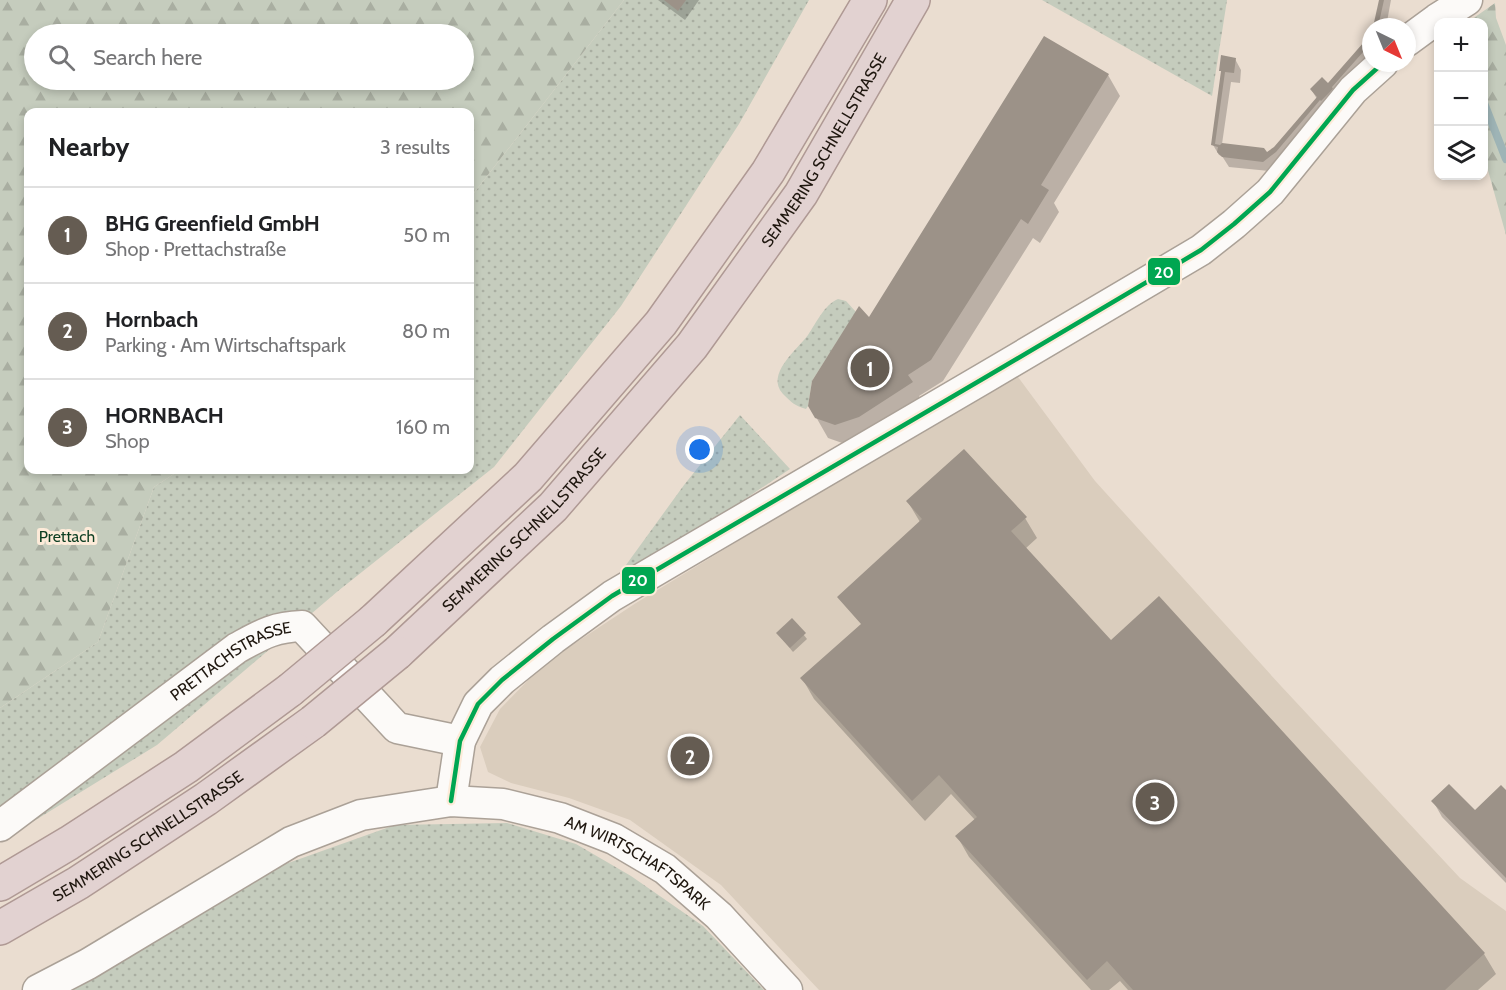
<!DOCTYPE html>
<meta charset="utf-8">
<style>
body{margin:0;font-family:Cabin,sans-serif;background:#f6f6f6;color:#202124}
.controls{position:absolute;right:18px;top:18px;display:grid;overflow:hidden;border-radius:12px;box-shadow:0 3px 9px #0003}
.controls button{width:54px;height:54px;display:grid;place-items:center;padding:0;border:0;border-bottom:2px solid #e0e0e0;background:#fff;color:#202124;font:30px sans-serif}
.compass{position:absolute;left:1362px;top:18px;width:54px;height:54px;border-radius:50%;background:#fff;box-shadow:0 3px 9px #0003;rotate:137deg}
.you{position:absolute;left:700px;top:450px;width:21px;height:21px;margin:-15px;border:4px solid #fff;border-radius:50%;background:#1a73e8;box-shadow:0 0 0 9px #1a73e833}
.badge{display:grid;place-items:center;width:39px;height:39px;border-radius:50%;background:#655c52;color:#fff;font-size:20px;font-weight:700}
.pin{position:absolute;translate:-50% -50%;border:3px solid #fff;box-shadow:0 2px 6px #0006}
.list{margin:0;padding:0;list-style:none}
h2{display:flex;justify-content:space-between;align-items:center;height:78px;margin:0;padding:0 24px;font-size:26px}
h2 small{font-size:20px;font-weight:400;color:#757577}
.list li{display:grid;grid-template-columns:39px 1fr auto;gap:18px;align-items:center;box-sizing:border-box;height:96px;padding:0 24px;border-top:2px solid #e0e0e0}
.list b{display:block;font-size:22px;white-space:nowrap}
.list p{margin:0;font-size:20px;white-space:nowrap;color:#757577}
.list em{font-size:20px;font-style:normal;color:#757577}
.icon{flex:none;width:33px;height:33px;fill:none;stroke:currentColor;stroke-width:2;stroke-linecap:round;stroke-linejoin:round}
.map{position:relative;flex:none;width:1506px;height:990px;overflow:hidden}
.search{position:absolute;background:#fff;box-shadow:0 3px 9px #0003;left:24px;top:24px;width:450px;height:66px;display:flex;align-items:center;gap:15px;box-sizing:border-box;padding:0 21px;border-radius:33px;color:#757577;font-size:22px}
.panel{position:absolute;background:#fff;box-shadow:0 3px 9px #0003;left:24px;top:108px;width:450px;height:366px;border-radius:12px}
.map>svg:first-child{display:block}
.commercial{fill:#dacdbd}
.grass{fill:url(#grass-dots)}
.forest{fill:url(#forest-firs);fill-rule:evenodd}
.shadow{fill:#0003}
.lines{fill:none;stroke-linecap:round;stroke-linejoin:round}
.stream{stroke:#9eb4b6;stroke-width:8}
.building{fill:#9c9288}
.minor-casing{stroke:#aba197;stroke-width:33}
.highway-casing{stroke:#af9994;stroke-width:36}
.minor{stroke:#fcfaf8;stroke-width:30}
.highway{stroke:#e2d2d1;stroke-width:33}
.highway-bridge-casing{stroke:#af9994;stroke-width:36;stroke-linecap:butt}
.highway-bridge{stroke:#e2d2d1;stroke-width:33}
.bus-1-casing{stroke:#fdebd9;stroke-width:9}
.bus-1{stroke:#00a651;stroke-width:4.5}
.labels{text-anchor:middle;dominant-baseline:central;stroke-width:6;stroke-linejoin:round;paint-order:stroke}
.street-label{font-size:16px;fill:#1e160e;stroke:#fdebd9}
.park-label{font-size:16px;fill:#0e3f23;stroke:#fdebd9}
.line-badge{stroke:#fdebd9;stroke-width:2}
.badge-label{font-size:16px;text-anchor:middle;font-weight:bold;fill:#fff}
</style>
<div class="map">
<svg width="1506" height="990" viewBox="0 0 1506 990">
<defs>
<pattern id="grass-dots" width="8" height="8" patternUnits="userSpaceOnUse" patternTransform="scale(1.5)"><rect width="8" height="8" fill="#c5ccbd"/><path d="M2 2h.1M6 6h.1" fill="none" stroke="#a9aea1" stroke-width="1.8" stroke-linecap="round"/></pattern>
<pattern id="forest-firs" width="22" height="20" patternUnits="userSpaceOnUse" patternTransform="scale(1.5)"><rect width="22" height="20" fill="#c5ccbd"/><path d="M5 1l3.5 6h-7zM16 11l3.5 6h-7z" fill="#a9aea1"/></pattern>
</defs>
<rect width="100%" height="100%" fill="#eaddd0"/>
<!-- commercial -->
<path class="commercial" d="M 1015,373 L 1095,481 L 1281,686 L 1460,878 L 1506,911 L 1506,990 L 819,990 L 721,885 L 630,820 L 569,798 L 511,783 L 488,772 L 480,747 L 500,709 L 545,663 L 636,603 Z"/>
<!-- grass -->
<g class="grass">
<path d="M 624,0 L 809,0 L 739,124 L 621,306 L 494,467 L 338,591 L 157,745 L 0,842 L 0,708 L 98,642 L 154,487 L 180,470 L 470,470 L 470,198 Z"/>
<path d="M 1042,0 L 1227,0 L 1212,96 Z"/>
<path d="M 838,299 L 846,301 L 856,312 L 812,381 L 808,406 L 806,409 C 795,406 791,402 783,394 C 765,374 797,350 808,335 C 817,322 824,305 838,299 Z"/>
<path d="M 740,415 L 790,469 L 745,499 L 743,507 L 629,570 L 626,565 L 684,485 Z"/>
<path d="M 507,823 L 576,844 L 631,876 L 703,926 L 764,990 L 66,990 L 152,944 L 277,867 L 395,825 Z"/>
</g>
<!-- forest -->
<g class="forest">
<path d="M 0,0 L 624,0 L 470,198 L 470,112 L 28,112 L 28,470 L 180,470 L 154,487 L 98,642 L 0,708 ZM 34,34 L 464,34 L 464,80 L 34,80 Z"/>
<path d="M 1495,3 L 1496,18 L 1506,45 L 1506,235 L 1484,156 L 1484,22 L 1468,22 Z"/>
</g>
<!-- shadow -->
<g class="shadow">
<path d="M 658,0 L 699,0 L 685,20 Z"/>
<path d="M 1380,0 L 1391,0 L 1386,27 L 1374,27 Z"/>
<path d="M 1371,37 L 1371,59 L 1269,171 L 1229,167 L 1222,156 L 1219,155 L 1213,145 L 1222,73 L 1235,59 L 1241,70 L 1240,83 L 1231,82 L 1222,144 L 1267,154 L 1275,148 L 1317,99 L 1311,89 L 1328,86 Z"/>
<path d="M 1045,38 L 1108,75 L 1120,96 L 1054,203 L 1059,212 L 1040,243 L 1033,238 L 943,381 L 919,396 L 923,403 L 848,445 L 828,438 L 816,417 L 869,319 Z"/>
<path d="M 908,502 L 1025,518 L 1037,538 L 1025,549 L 1110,643 L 1484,954 L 1496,974 L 1478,990 L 1128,990 L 1120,981 L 1109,990 L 1091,990 L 969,857 L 957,836 L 975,820 L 951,794 L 925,821 L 814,699 L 802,678 L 862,624 L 839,597 L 920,522 Z"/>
<path d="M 792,620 L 807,639 L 793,652 L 778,634 Z"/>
<path d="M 1506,792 L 1506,883 L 1442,817 L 1433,801 L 1475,812 Z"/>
</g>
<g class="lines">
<!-- stream -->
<path class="stream" d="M 1484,103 L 1506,159"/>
</g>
<!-- building -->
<g class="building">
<path d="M 664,0 L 686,0 L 678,11 Z"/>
<path d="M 1379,0 L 1384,0 L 1378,27 L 1373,27 Z"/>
<path d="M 1371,34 L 1371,43 L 1332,87 L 1333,89 L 1321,101 L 1320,100 L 1276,152 L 1263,162 L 1222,157 L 1217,152 L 1218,147 L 1211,145 L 1221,71 L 1219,71 L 1221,55 L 1236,58 L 1234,73 L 1225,72 L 1215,144 L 1220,145 L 1222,143 L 1264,148 L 1267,152 L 1274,147 L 1317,97 L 1310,89 L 1322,77 L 1328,83 Z"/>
<path d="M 1044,36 L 1109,74 L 1041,185 L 1049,190 L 1028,224 L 1021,219 L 931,360 L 908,375 L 913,382 L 859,417 L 835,425 L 815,418 L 808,406 L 812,381 L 859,306 L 869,317 Z"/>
<path d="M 964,449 L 1027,517 L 1011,531 L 1111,640 L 1159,596 L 1485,953 L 1445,990 L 1133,990 L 1107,961 L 1087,980 L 955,836 L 977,817 L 939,775 L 912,801 L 800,678 L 861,624 L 837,597 L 922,519 L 906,501 Z"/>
<path d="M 792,618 L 806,633 L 790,648 L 776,633 Z"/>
<path d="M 1449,784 L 1475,810 L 1501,785 L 1506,790 L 1506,878 L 1431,801 Z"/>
</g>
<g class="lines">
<!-- minor casing -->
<g class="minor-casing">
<g id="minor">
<path d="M 1407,41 L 1437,19 L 1467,0"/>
<path d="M 451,801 L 460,741 L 478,704 L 502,680 L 553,639 L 612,596 L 675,559 L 986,377 L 1201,250 L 1234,224 L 1270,192 L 1353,90 L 1383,63"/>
<path id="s1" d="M 0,826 L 237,648 C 261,635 273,627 302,626 L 397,728 L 460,741"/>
<path id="s2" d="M 38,990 L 88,964 L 291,842 L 361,815 L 451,801 L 503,804 L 560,818 L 614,839 L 665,869 L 719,916 L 787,990"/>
</g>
</g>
<!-- highway casing -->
<g class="highway-casing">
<g id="highway">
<path d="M 373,621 L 528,477 L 661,323 L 768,172 L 870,0"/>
<path id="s3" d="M 397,653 L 553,507 L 692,346 L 801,194 L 913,0"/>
<path d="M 0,884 L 69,843 L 186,767 L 290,690"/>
<path id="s4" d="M 0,928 L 78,883 L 206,799 L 313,722"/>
</g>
</g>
<!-- minor -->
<use href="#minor" class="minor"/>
<!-- highway -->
<use href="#highway" class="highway"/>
<!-- highway-bridge casing -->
<g class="highway-bridge-casing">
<g id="highway-bridge">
<path d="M 290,690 L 373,621"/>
<path d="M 313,722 L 397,653"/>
</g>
</g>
<!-- highway-bridge -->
<use href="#highway-bridge" class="highway-bridge"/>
<!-- bus-1 casing -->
<g class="bus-1-casing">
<path id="bus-1" d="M 451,801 L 460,741 L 478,704 L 502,680 L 553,639 L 612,596 L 675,559 L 986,377 L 1201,250 L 1234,224 L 1270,192 L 1353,90 L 1383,63"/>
</g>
<!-- bus-1 -->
<use href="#bus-1" class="bus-1"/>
</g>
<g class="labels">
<!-- street labels -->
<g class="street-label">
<text stroke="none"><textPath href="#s3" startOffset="663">SEMMERING SCHNELLSTRASSE</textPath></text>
<text stroke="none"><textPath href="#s3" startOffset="177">SEMMERING SCHNELLSTRASSE</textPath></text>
<text stroke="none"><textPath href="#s1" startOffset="285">PRETTACHSTRASSE</textPath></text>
<text stroke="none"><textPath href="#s4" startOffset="174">SEMMERING SCHNELLSTRASSE</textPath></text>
<text stroke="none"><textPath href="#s2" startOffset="660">AM WIRTSCHAFTSPARK</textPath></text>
</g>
<!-- park labels -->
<g class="park-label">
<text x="67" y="536">Prettach</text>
</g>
</g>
<g class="line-badge">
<rect x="1147" y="257" width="34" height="29" rx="6" fill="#00a651"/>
<rect x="621" y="566" width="35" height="29" rx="6" fill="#00a651"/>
</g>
<g class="badge-label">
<text x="1164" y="278">20</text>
<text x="638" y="586">20</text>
</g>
</svg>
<div class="controls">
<button>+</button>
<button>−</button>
<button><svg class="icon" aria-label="layers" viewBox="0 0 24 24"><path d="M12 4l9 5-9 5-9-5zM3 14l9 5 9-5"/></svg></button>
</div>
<svg class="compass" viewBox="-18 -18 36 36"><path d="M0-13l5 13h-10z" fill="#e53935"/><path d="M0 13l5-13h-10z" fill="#757577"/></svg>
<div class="you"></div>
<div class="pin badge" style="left:870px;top:368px">1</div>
<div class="pin badge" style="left:690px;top:756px">2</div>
<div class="pin badge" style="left:1155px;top:802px">3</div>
<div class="search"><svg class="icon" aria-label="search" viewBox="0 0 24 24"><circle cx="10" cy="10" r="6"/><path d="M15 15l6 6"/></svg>Search here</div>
<section class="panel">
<h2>Nearby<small>3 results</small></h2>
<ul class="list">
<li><span class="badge">1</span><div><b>BHG Greenfield GmbH</b><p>Shop · Prettachstraße</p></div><em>50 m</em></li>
<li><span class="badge">2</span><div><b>Hornbach</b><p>Parking · Am Wirtschaftspark</p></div><em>80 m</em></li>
<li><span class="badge">3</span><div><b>HORNBACH</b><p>Shop</p></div><em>160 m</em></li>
</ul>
</section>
</div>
